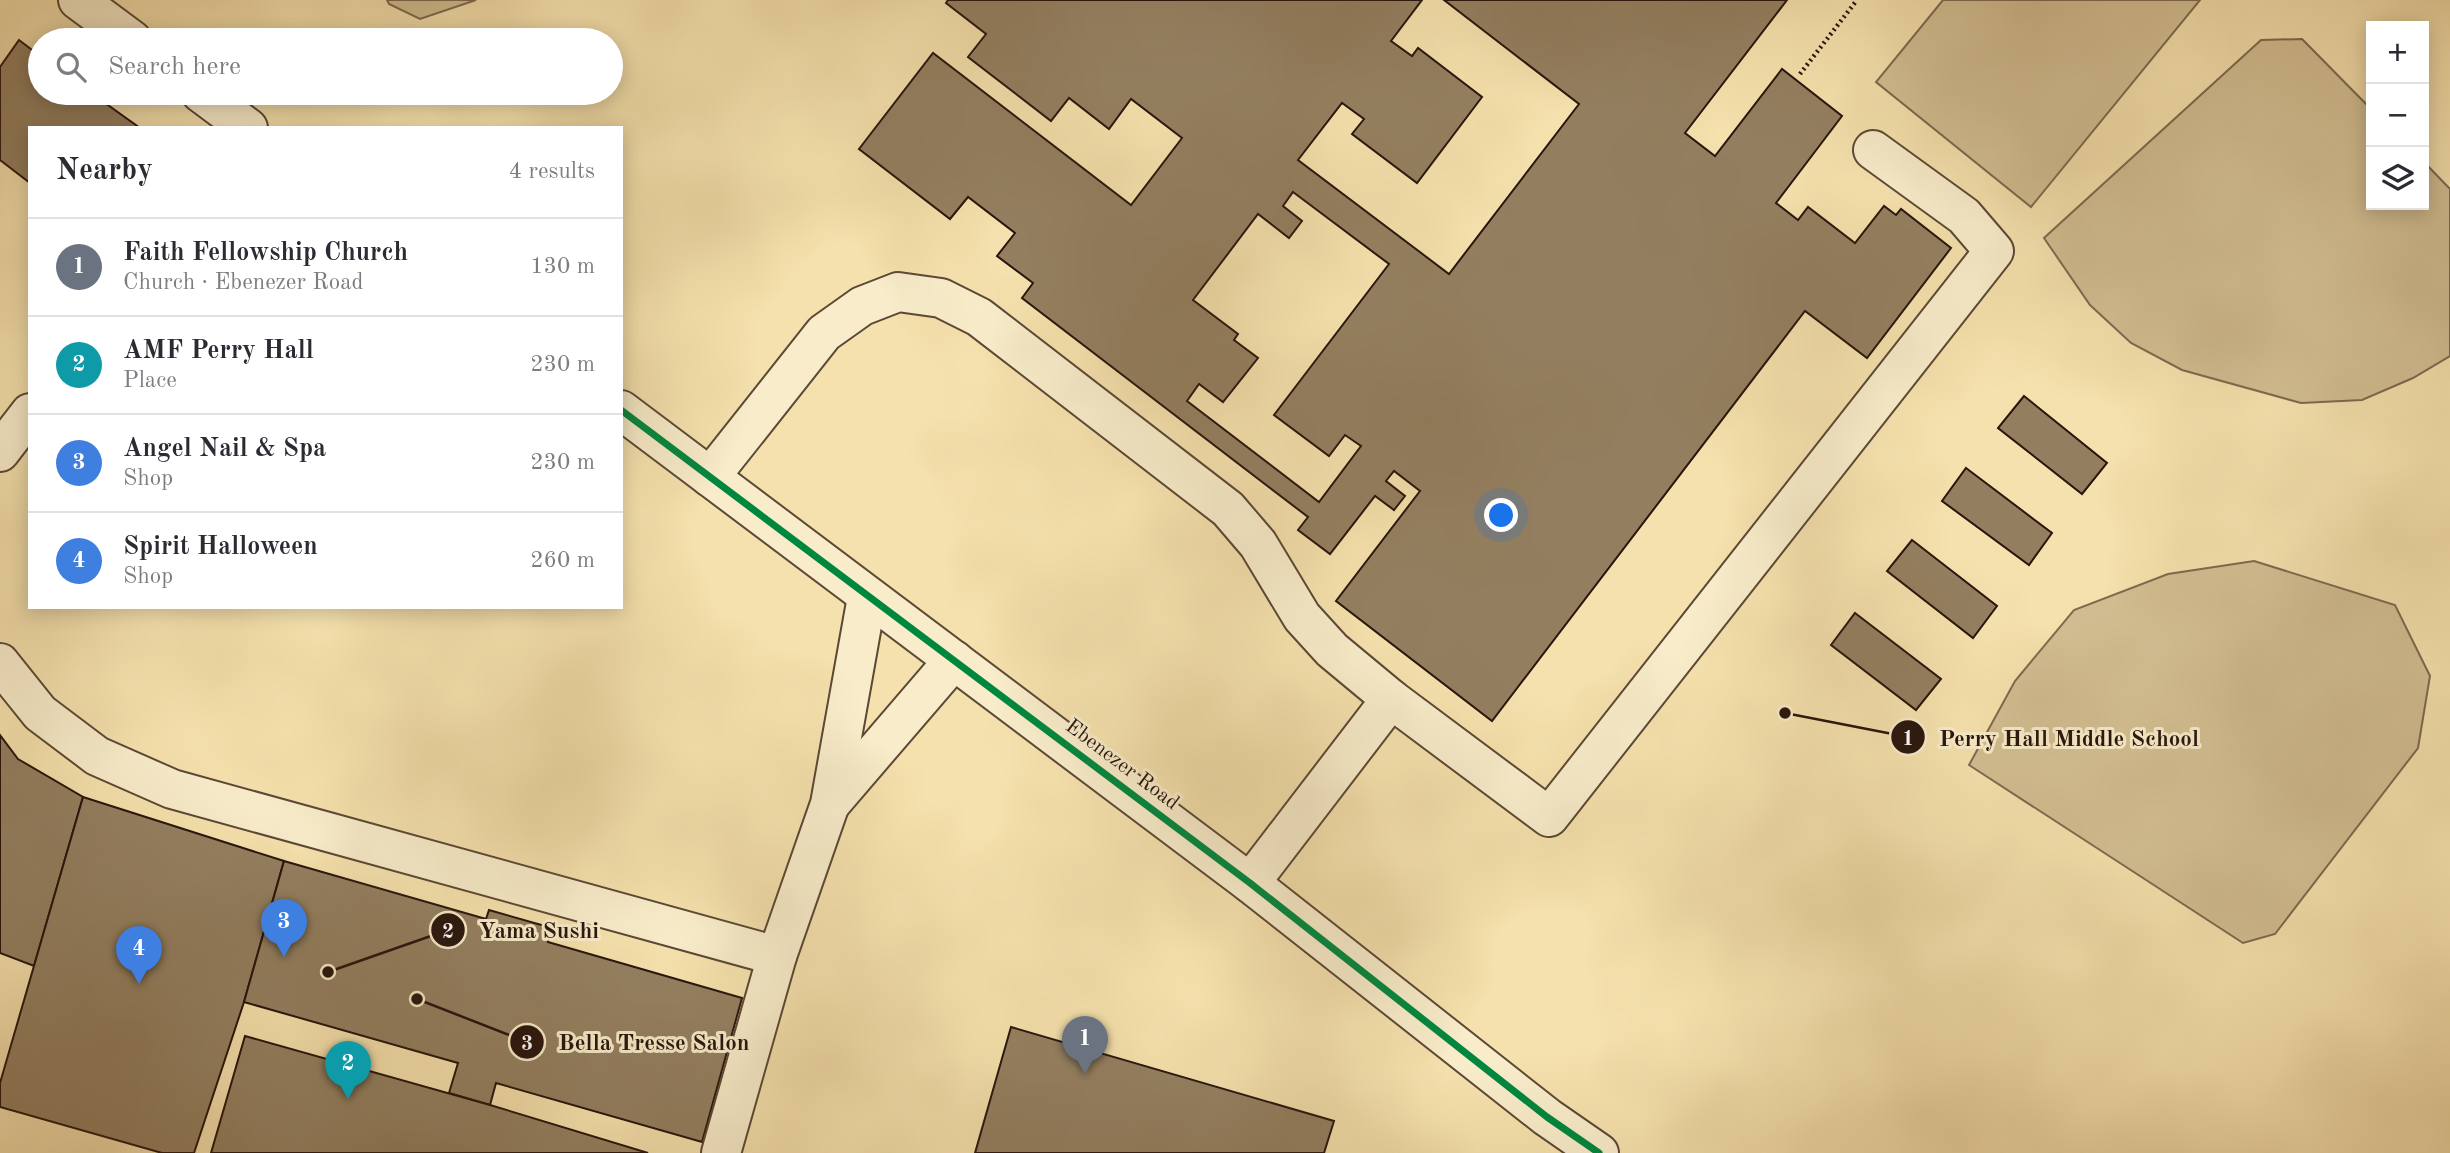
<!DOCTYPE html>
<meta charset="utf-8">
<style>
body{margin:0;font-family:"Old Standard TT",serif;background:#f7f7f7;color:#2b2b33}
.controls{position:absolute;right:21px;top:21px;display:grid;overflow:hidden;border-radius:0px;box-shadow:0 4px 18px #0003}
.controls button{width:63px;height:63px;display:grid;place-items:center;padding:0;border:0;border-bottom:2px solid #e1e1e2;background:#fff;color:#2b2b33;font:35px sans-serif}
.you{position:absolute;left:1502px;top:516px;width:24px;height:24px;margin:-18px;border:5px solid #fff;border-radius:50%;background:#1a73e8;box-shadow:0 0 0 10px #1a73e833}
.badge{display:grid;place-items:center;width:46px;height:46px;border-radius:50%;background:#d93025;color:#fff;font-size:23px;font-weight:700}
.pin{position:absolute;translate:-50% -58px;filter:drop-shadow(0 2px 4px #0008)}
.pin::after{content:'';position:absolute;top:37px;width:24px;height:21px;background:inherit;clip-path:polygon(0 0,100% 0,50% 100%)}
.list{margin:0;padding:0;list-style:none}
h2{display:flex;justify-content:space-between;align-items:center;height:91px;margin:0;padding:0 28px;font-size:30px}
h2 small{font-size:23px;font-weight:400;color:#7c7c81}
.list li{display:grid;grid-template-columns:46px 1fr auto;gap:21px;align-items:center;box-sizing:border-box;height:98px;padding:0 28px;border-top:2px solid #e1e1e2}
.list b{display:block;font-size:26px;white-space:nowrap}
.list p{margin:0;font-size:23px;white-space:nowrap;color:#7c7c81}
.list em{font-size:23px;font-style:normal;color:#7c7c81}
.icon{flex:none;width:38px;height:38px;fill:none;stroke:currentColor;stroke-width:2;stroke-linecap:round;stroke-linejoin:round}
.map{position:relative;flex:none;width:2450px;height:1153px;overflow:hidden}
.search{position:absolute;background:#fff;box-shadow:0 4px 18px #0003;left:28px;top:28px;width:595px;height:77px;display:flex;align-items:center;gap:18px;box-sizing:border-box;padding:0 24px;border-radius:38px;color:#7c7c81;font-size:26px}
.panel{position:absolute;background:#fff;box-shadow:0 4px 18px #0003;left:28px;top:126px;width:595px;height:483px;border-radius:0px}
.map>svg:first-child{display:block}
.green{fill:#d2be92;stroke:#7d6a50;stroke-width:2}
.building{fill:#937f60;stroke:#28150d;stroke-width:2;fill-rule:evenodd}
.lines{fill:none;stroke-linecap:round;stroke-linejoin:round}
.minor-casing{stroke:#5b4835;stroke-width:42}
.path{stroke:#28150d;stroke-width:4.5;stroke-dasharray:2 3.5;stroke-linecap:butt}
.minor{stroke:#f8ecca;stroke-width:38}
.cycleway-casing{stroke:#f8ecca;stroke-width:11}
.cycleway{stroke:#00873e;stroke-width:7}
.labels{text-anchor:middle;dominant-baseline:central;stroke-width:6;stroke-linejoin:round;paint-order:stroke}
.street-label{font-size:21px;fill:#28150d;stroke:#f8ecca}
.leader{fill:none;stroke:#28150d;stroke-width:2.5}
.callout-dot{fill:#28150d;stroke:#f8ecca;stroke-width:2.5}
.mark-label{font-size:21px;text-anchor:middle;font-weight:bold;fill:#fff}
.callout-label{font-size:23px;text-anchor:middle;font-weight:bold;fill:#28150d;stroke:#f8ecca;stroke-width:6;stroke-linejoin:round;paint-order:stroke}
</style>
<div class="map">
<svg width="2450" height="1153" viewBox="0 0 2450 1153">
<rect width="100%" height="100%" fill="#f5e1ad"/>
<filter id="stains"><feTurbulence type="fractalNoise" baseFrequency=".00286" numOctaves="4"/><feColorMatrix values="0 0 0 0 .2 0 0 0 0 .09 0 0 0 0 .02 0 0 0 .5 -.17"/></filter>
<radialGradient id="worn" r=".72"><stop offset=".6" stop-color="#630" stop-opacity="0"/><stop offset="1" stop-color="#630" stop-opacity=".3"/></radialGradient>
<!-- green -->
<g class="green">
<path d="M 387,0 L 476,0 L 420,19 L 389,4 Z"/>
<path d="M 1943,0 L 2200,0 L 2031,207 L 1876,82 Z"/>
<path d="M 2302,39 L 2371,109 L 2371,205 L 2424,205 L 2424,162 L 2450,189 L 2450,356 L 2413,378 L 2362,400 L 2301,403 L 2182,370 L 2131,343 L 2090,305 L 2044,238 L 2261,40 Z"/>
<path d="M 2254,561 L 2395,605 L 2430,676 L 2418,748 L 2275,934 L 2243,943 L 1969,765 L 2015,681 L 2074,610 L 2168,574 Z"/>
</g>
<!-- building -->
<g class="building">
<path d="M 948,0 L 1422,0 L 1391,41 L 1412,56 L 1418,48 L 1482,97 L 1417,183 L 1352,134 L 1364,119 L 1342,103 L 1298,160 L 1449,274 L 1579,104 L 1444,0 L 1787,0 L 1685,133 L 1715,156 L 1782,69 L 1842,116 L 1776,203 L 1798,220 L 1808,207 L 1855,243 L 1884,206 L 1896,215 L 1901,209 L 1951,248 L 1867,358 L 1805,311 L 1492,721 L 1336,601 L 1420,491 L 1394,471 L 1386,481 L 1405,496 L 1394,510 L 1375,496 L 1330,554 L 1298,530 L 1308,517 L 1022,298 L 1033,283 L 997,256 L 1015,233 L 968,197 L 950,219 L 859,149 L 933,53 L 1131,205 L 1182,138 L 1131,99 L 1109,129 L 1069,98 L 1051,121 L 968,57 L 986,34 L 946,3 ZM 1293,192 L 1389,264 L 1274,415 L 1329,456 L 1345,435 L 1361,446 L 1319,502 L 1187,401 L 1199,384 L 1223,402 L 1258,358 L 1234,340 L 1238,334 L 1193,300 L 1258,214 L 1289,238 L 1302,221 L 1283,206 Z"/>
<path d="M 19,40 L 40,56 L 40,93 L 91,93 L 140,128 L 30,128 L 30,183 L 0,160 L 0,67 Z"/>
<path d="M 2024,396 L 2107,463 L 2082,494 L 1998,428 Z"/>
<path d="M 1966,468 L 2052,533 L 2029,565 L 1942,501 Z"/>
<path d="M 1912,540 L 1997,606 L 1973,638 L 1887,571 Z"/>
<path d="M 1855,613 L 1941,679 L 1916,710 L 1831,645 Z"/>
<path d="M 0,735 L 18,759 L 83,797 L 34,966 L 0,953 Z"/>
<path d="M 83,797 L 284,861 L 244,1002 L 194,1153 L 162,1153 L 0,1107 L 0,1083 Z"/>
<path d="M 284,861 L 486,919 L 489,910 L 552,928 L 548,942 L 742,998 L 702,1142 L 496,1083 L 490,1105 L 449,1093 L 458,1063 L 244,1002 Z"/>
<path d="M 1011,1027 L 1334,1121 L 1324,1153 L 975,1153 Z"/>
<path d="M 245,1036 L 490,1105 L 648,1153 L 211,1153 Z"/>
</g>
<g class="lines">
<!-- minor casing -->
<g class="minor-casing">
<g id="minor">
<path d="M 78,0 L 132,40"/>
<path d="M 201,93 L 248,128"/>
<path d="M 621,410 L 1250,883 L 1547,1117 L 1599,1153"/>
<path d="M 0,452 L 30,413"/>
<path d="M 710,477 L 824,333 L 862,306 L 898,292 L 941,298 L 979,317 L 1228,509 L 1258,544 L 1302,617 L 1332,650 L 1391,699 L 1250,883"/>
<path d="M 0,663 L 40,713 L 97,756 L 172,789 L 777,956 L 830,804 L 867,597"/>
<path d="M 1391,699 L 1549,817 L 1994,251 L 1964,216 L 1873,150"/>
<path d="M 832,802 L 954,660"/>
<path d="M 721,1153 L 777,956"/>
</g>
</g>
<!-- path -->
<path class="path" d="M 1800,74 L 1857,0"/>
<!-- minor -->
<use href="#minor" class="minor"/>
<!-- cycleway casing -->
<g class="cycleway-casing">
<path id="cycleway" d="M 621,410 L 1250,883 L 1547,1117 L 1599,1153"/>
</g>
<!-- cycleway -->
<use href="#cycleway" class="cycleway"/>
</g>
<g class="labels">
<!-- street labels -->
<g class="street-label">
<text transform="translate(1122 765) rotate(37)">Ebenezer Road</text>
</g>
</g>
<!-- callouts -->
<path class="leader" d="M1785 713L1908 737M328 972L448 930M417 999L527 1042"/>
<g class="callout-dot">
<circle cx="1785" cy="713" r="7"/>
<circle cx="328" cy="972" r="7"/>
<circle cx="417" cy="999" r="7"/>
<circle cx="1908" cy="737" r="18"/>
<circle cx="448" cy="930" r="18"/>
<circle cx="527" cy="1042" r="18"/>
</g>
<g class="mark-label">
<text x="1908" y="745">1</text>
<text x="448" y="938">2</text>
<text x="527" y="1050">3</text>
</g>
<g class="callout-label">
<text x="2069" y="746">Perry Hall Middle School</text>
<text x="539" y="938">Yama Sushi</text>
<text x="654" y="1050">Bella Tresse Salon</text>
</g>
<rect width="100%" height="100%" filter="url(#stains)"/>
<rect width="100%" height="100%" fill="url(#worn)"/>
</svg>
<div class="controls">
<button>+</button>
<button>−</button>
<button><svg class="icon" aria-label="layers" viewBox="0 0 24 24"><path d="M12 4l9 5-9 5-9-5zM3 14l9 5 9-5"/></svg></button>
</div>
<div class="you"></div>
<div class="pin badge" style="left:1085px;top:1074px;background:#6b7280">1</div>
<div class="pin badge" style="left:348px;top:1099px;background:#0f9aa8">2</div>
<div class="pin badge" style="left:284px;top:957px;background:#3f7fe0">3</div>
<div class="pin badge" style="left:139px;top:984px;background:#3f7fe0">4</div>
<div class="search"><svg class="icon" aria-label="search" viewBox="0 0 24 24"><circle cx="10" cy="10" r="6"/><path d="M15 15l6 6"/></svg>Search here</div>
<section class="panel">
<h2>Nearby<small>4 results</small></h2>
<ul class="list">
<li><span class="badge" style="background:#6b7280">1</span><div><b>Faith Fellowship Church</b><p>Church · Ebenezer Road</p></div><em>130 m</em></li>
<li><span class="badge" style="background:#0f9aa8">2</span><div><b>AMF Perry Hall</b><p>Place</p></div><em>230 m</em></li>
<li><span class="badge" style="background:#3f7fe0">3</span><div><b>Angel Nail &amp; Spa</b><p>Shop</p></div><em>230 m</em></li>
<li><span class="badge" style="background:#3f7fe0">4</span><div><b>Spirit Halloween</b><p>Shop</p></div><em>260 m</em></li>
</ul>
</section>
</div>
